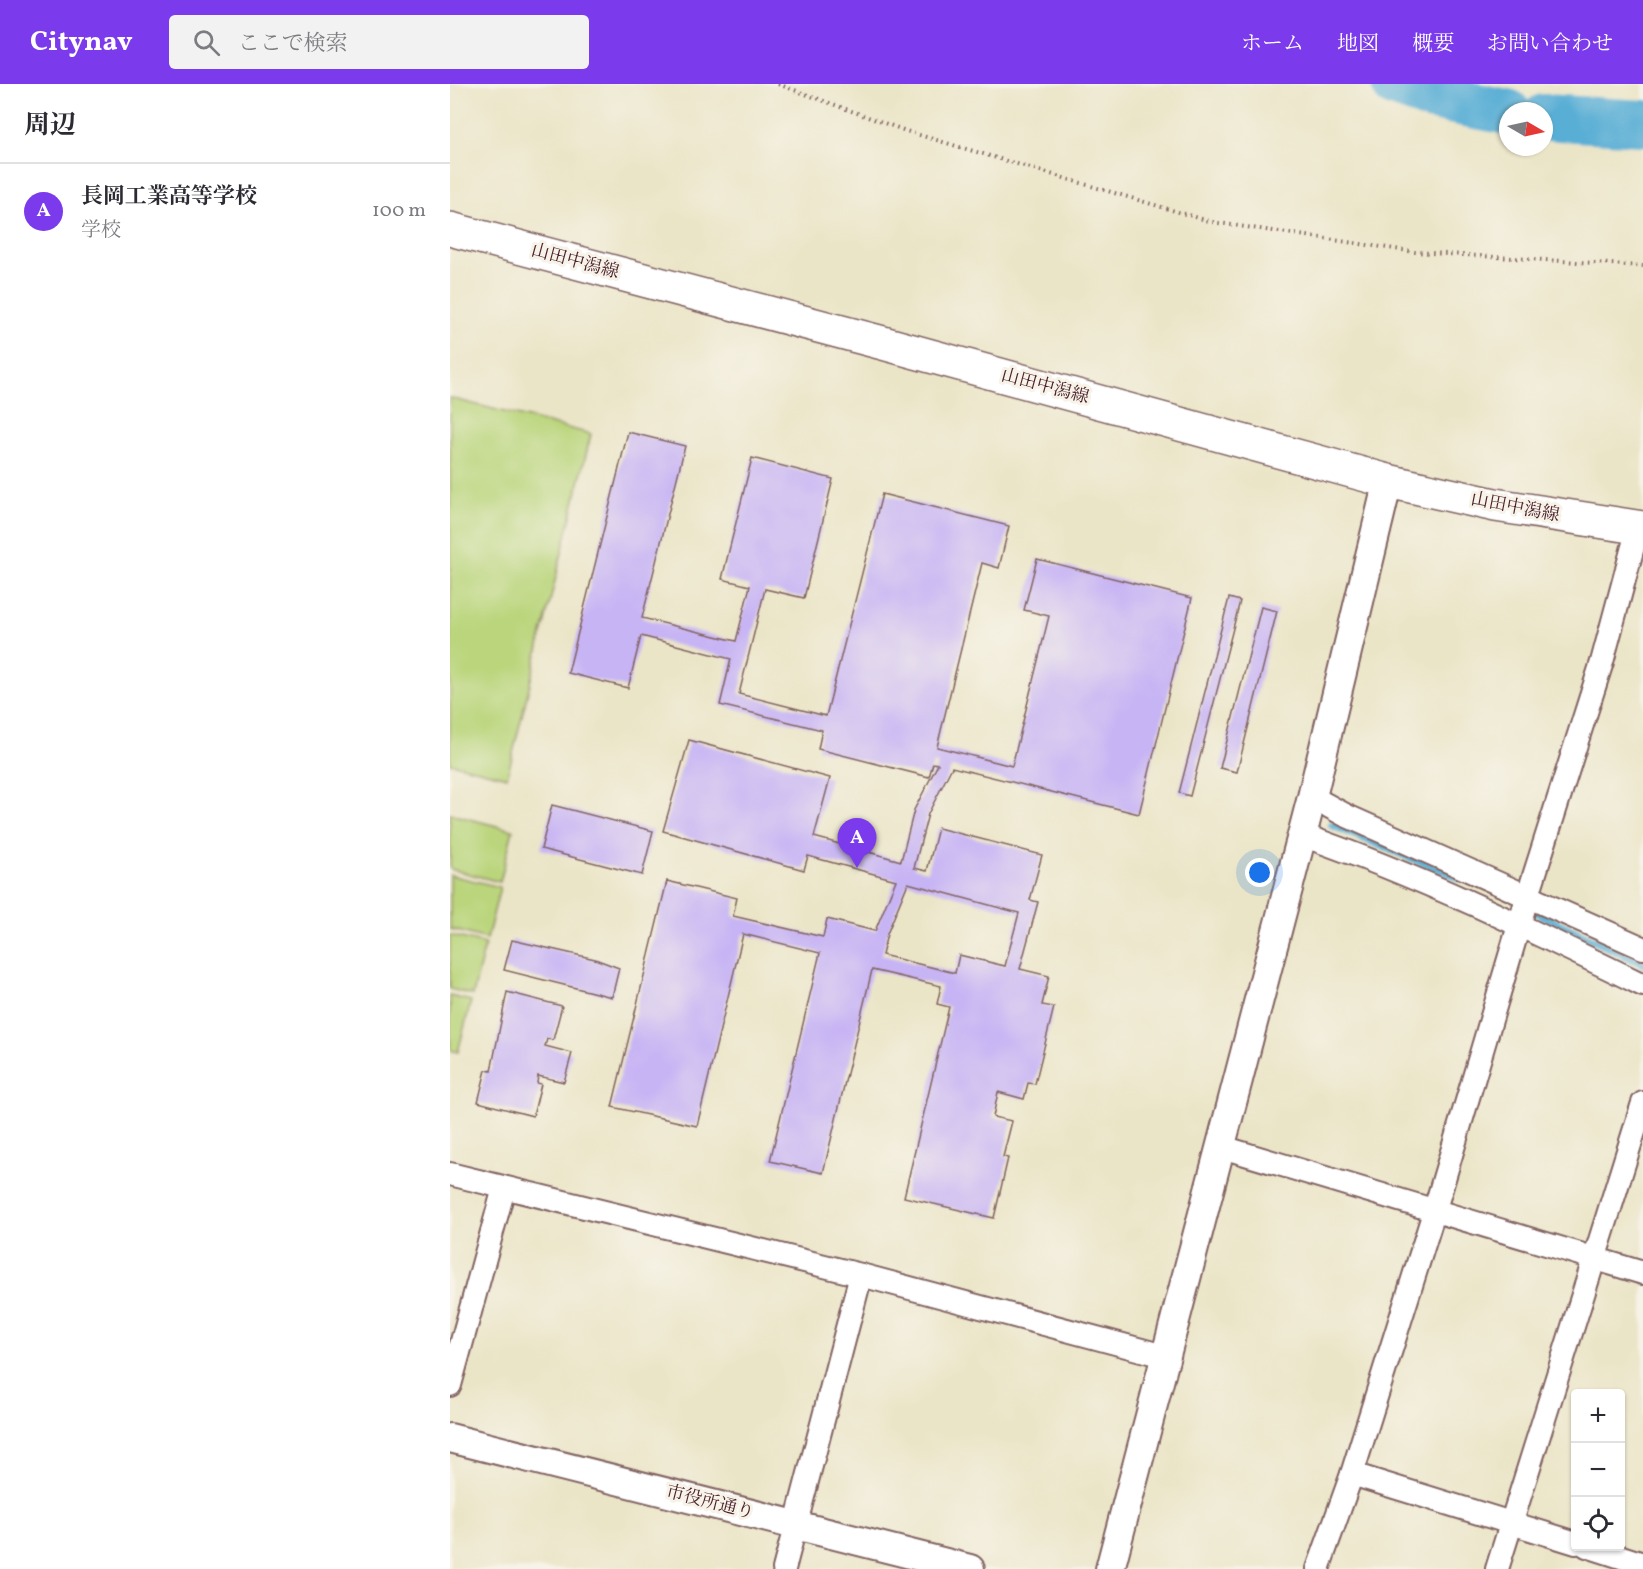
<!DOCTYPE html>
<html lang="ja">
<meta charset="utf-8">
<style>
body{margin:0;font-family:Vollkorn,"Noto Serif JP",serif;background:#f2f2f3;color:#2b2b33}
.controls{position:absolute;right:18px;bottom:18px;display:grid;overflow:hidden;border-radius:6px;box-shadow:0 2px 4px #0004}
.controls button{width:54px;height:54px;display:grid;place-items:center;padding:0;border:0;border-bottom:2px solid #e1e1e2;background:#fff;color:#2b2b33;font:30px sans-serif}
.compass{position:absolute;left:1049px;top:18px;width:54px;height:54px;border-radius:50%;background:#fff;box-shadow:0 2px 4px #0004;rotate:99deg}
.you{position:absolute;left:810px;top:789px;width:21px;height:21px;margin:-15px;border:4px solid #fff;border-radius:50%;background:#1a73e8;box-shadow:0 0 0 9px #1a73e833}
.badge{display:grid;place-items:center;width:39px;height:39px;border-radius:50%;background:#7c3aed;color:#fff;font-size:20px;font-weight:700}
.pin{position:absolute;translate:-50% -50px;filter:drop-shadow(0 2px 3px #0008)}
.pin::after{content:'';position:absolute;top:32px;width:21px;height:18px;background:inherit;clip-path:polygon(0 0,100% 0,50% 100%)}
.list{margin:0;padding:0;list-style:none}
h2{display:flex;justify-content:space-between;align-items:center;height:78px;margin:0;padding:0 24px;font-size:26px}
h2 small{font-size:20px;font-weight:400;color:#7c7c81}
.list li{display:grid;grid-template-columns:39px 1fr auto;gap:18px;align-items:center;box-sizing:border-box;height:96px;padding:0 24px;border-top:2px solid #e1e1e2}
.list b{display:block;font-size:22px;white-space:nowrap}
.list p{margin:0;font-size:20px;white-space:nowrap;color:#7c7c81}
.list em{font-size:20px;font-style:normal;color:#7c7c81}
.icon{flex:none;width:33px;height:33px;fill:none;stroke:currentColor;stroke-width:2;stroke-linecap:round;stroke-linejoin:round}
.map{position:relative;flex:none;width:1193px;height:1485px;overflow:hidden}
header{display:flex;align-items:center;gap:36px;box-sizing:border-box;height:84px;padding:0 30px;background:#7c3aed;color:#fff}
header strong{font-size:28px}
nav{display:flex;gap:33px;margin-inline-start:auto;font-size:21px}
.search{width:420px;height:54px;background:#f2f2f3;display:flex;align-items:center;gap:15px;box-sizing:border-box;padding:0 21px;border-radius:6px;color:#7c7c81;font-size:22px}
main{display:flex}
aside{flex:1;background:#fff}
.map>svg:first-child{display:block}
.green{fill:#bad57b;stroke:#827a53;stroke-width:1.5}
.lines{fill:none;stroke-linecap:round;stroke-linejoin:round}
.stream{stroke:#58aed5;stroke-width:8}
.river{stroke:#58aed5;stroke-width:46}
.building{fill:#c7b4f4;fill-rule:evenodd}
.minor-casing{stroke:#826462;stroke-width:26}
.tertiary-casing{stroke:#826462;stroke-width:32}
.secondary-casing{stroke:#826462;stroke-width:36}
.path{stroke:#826462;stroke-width:4;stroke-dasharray:1.5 4.5;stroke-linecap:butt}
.minor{stroke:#fff;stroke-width:22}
.tertiary{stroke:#fff;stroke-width:28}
.secondary{stroke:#fff;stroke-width:33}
.labels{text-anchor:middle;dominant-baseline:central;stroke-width:6;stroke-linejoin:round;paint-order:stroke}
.street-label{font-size:18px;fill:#4a1f2b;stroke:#f7f3e8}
</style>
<header>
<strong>Citynav</strong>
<div class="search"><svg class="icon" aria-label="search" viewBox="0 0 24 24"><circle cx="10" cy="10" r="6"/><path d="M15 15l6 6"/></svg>ここで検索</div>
<nav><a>ホーム</a><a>地図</a><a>概要</a><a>お問い合わせ</a></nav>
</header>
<main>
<aside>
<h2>周辺<small></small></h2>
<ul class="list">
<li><span class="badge">A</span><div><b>長岡工業高等学校</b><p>学校</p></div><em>100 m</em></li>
</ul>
</aside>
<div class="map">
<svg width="1193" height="1485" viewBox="0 0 1193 1485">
<rect width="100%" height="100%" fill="#f7f3e8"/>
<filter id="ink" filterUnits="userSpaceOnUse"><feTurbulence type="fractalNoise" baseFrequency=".0167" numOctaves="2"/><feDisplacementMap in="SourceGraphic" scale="12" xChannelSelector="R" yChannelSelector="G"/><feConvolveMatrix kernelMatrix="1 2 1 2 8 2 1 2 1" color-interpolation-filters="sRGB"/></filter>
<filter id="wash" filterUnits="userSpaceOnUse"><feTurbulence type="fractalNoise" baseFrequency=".008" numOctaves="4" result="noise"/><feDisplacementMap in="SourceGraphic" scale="24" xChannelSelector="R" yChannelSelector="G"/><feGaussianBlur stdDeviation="1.35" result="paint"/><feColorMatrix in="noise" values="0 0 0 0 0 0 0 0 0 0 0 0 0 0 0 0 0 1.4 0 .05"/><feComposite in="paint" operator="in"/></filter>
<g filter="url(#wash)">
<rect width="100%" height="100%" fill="#ebe5c8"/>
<!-- green -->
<g class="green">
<path d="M 0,314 L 141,350 L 57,693 L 0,679 Z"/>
<path d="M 0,730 L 63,746 L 50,798 L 0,785 Z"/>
<path d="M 0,791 L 50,803 L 37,855 L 0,845 Z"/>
<path d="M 0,851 L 35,860 L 23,911 L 0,905 Z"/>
<path d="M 0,912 L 21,917 L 8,968 L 0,966 Z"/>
</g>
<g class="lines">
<!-- stream -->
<g class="stream">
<path d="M 882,741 L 1010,794"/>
<path d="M 1089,830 L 1193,880"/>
</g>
<!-- river -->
<g class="river">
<path d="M 944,0 L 983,14 L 1058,28"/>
<path d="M 1094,33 L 1193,39"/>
</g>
</g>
<g id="blocks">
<!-- building -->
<g class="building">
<path d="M 178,348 L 235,362 L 192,534 L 286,557 L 300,502 L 272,495 L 302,374 L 383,395 L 354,514 L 315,505 L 289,610 L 376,632 L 432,410 L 559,442 L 549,484 L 532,479 L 487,663 L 562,682 L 599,532 L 574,526 L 587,475 L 742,514 L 689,730 L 502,683 L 478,730 L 464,784 L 477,787 L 488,744 L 592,771 L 580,816 L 588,818 L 570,885 L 599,892 L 592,921 L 604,923 L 585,1000 L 578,999 L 574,1015 L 548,1008 L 543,1033 L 562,1037 L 553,1073 L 558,1074 L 544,1134 L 454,1113 L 499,923 L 487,920 L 491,902 L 422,886 L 373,1089 L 320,1077 L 370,869 L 293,850 L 247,1042 L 162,1023 L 217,797 L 287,814 L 283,832 L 373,853 L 377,835 L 425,847 L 446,796 L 358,772 L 354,786 L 213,747 L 239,656 L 380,694 L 364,753 L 451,777 L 464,726 L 488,680 L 483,679 L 479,693 L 368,665 L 372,646 L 270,621 L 281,575 L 191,552 L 178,604 L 118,589 ZM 458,799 L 569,829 L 555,882 L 509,871 L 505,889 L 432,871 L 437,850 Z"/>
<path d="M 779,514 L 790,517 L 740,712 L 729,709 Z"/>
<path d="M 811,523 L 827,527 L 787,688 L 770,684 Z"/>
<path d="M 102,721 L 203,747 L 192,791 L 91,765 Z"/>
<path d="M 62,856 L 145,875 L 169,884 L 162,913 L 54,886 Z"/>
<path d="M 57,908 L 112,922 L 103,956 L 97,955 L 95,962 L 122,969 L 114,998 L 88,992 L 87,999 L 91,1000 L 83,1032 L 28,1018 L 36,986 L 41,987 Z"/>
</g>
</g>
</g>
<g filter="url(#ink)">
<use href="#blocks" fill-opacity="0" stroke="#826462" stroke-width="1.5"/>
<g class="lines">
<!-- minor casing -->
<g class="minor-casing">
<g id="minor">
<path d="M 862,713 L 895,731 L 1193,864"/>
<path d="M 852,751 C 970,792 1081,846 1193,901"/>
<path d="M 772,1063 L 1193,1189"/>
<path d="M 0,1090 L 411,1191 L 714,1272"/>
<path d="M 0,1301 L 54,1104"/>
<path d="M 902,1390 L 1126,1459"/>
<path d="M 1137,1462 L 1193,1480"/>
<path d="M 334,1485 L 411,1191"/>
<path d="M 868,1485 L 902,1390 L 985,1125 L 1078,811 L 1152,578 L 1188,444"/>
<path d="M 1047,1485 L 1193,1019"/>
</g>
</g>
<!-- tertiary casing -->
<g class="tertiary-casing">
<g id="tertiary">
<path d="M 0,1354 L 520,1485"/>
<path d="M 660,1485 L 862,713 L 938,397"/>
</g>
</g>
<!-- secondary casing -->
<g class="secondary-casing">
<path id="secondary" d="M 0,145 L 433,259 L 938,397 L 1045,421 L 1193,444"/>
</g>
<!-- path -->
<path class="path" d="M 328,0 L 456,47 L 762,138 L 965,168 L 1193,182"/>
<!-- minor -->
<use href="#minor" class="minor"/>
<!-- tertiary -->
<use href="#tertiary" class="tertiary"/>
<!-- secondary -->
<use href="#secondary" class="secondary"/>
</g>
</g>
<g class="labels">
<!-- street labels -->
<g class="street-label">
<text transform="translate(125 178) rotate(15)">山田中潟線</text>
<text transform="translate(595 303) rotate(15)">山田中潟線</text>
<text transform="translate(1065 424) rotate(11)">山田中潟線</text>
<text transform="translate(260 1419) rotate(14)">市役所通り</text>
</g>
</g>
</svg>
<div class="controls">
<button>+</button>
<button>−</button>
<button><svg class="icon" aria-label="locate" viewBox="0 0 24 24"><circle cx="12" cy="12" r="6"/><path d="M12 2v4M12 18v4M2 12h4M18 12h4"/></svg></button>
</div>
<svg class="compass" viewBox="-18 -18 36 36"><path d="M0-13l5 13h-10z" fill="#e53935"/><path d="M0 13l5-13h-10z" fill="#7c7c81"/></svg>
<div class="you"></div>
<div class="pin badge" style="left:407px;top:784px">A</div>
</div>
</main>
